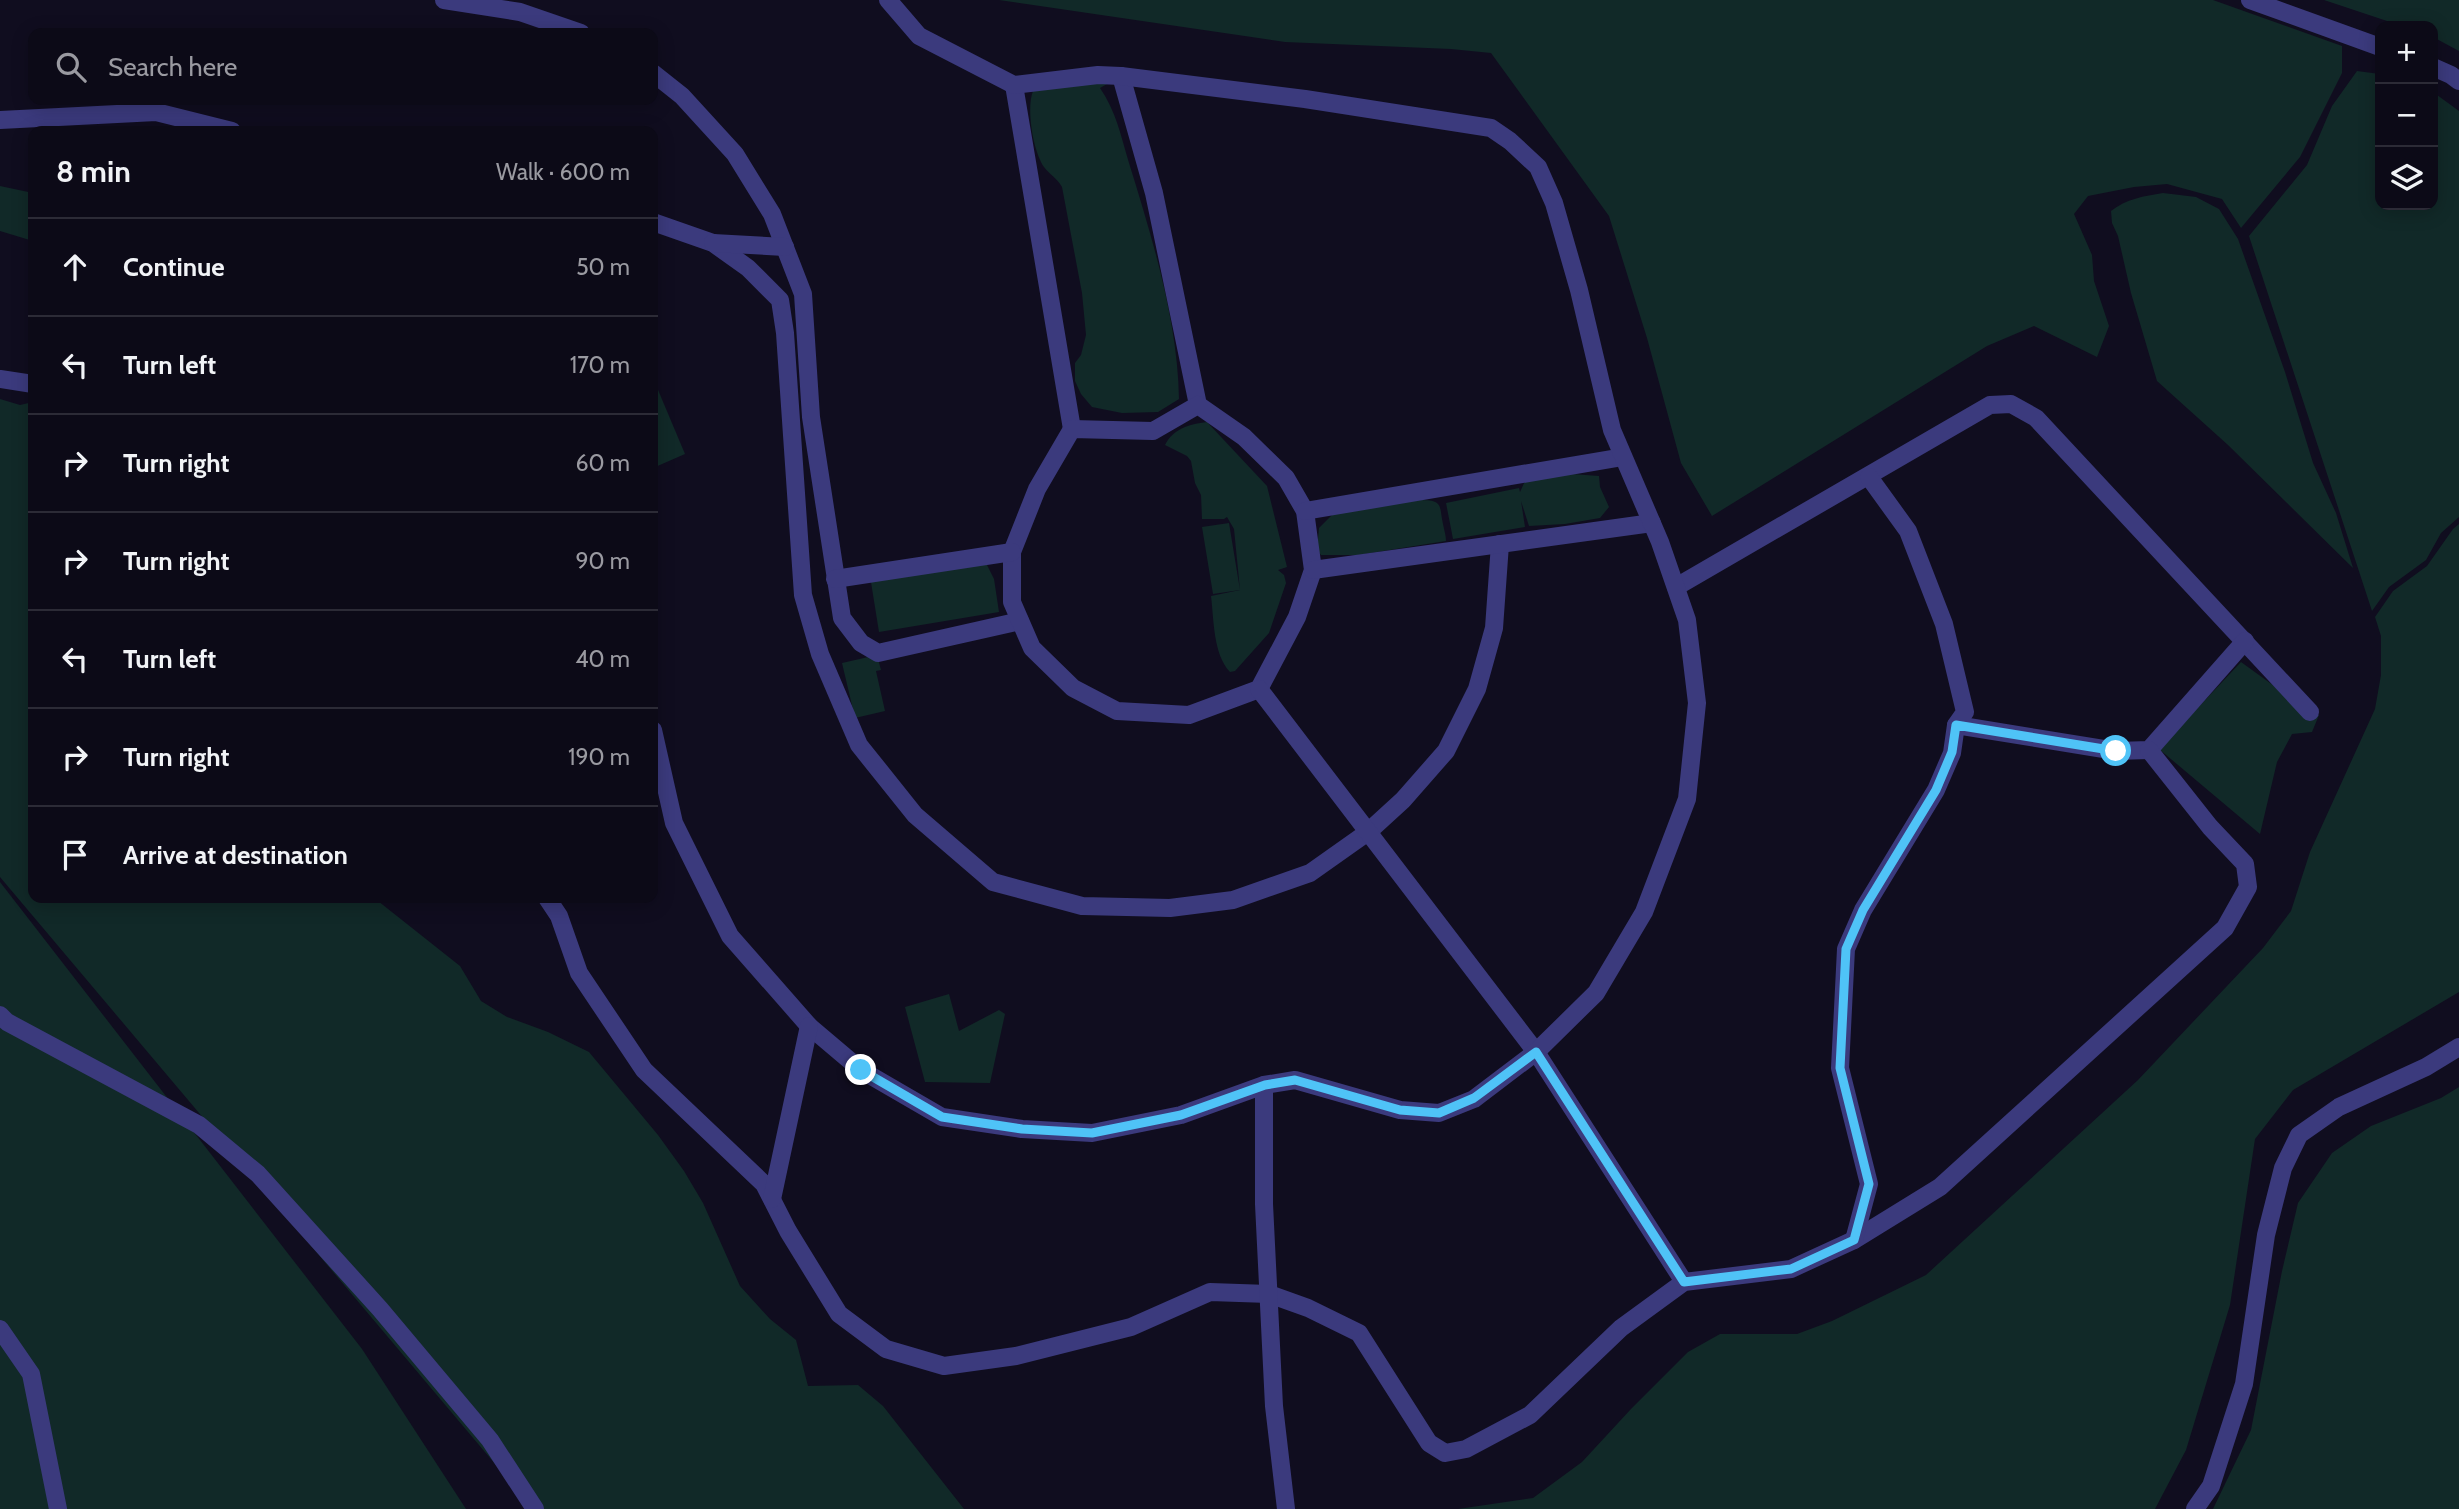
<!DOCTYPE html>
<meta charset="utf-8">
<style>
body{margin:0;font-family:Cabin,sans-serif;background:#151320;color:#f1f3f6}
.controls{position:absolute;right:21px;top:21px;display:grid;overflow:hidden;border-radius:14px;box-shadow:0 4px 18px #0003}
.controls button{width:63px;height:63px;display:grid;place-items:center;padding:0;border:0;border-bottom:2px solid #2c2b36;background:#0c0a17;color:#f1f3f6;font:35px sans-serif}
.stop{position:absolute;width:21px;height:21px;margin:-16px;border:5px solid #4fc3f7;border-radius:50%;background:#fff}
.stop.end{background:#4fc3f7;border-color:#fff;box-shadow:0 2px 7px #0008}
.list{margin:0;padding:0;list-style:none}
h2{display:flex;justify-content:space-between;align-items:center;height:91px;margin:0;padding:0 28px;font-size:30px}
h2 small{font-size:23px;font-weight:400;color:#9a9aa1}
.list li{display:grid;grid-template-columns:46px 1fr auto;gap:21px;align-items:center;box-sizing:border-box;height:98px;padding:0 28px;border-top:2px solid #2c2b36}
.list b{display:block;font-size:26px;white-space:nowrap}
.list em{font-size:23px;font-style:normal;color:#9a9aa1}
.icon{flex:none;width:38px;height:38px;fill:none;stroke:currentColor;stroke-width:2;stroke-linecap:round;stroke-linejoin:round}
.map{position:relative;flex:none;width:2459px;height:1509px;overflow:hidden}
.search{position:absolute;background:#0c0a17;box-shadow:0 4px 18px #0003;left:28px;top:28px;width:630px;height:77px;display:flex;align-items:center;gap:18px;box-sizing:border-box;padding:0 24px;border-radius:14px;color:#9a9aa1;font-size:26px}
.panel{position:absolute;background:#0c0a17;box-shadow:0 4px 18px #0003;left:28px;top:126px;width:630px;height:777px;border-radius:14px}
.map>svg:first-child{display:block}
.green{fill:#112928}
.lines{fill:none;stroke-linecap:round;stroke-linejoin:round}
.minor{stroke:#3b3a7d;stroke-width:18}
.route{stroke:#4fc3f7;stroke-width:9}
</style>
<div class="map">
<svg width="2459" height="1509" viewBox="0 0 2459 1509">
<rect width="100%" height="100%" fill="#100d1f"/>
<!-- green -->
<g class="green">
<path d="M 999,0 L 2213,0 L 2342,46 L 2342,73 L 2300,157 L 2241,228 L 2222,199 L 2167,184 L 2134,187 L 2088,196 L 2074,214 L 2092,255 L 2094,281 L 2109,326 L 2097,357 L 2034,326 L 1987,346 L 1712,516 L 1681,463 L 1647,338 L 1609,216 L 1491,53 L 1451,49 L 1285,42 Z"/>
<path d="M 2324,0 L 2459,0 L 2459,51 L 2433,37 L 2433,26 L 2402,26 Z"/>
<path d="M 2357,71 L 2380,74 L 2380,205 L 2433,205 L 2433,92 L 2459,111 L 2459,517 L 2441,533 L 2426,560 L 2389,587 L 2372,611 L 2249,236 L 2307,165 L 2332,106 Z"/>
<path d="M 1121,76 L 1100,88 C 1116,111 1121,136 1129,163 C 1152,237 1178,322 1179,399 L 1158,412 L 1122,413 L 1092,407 L 1081,394 L 1075,381 L 1075,363 L 1081,355 L 1086,335 L 1082,293 L 1062,187 C 1056,177 1050,175 1044,167 C 1033,151 1026,108 1033,91 Z"/>
<path d="M 0,186 L 33,193 L 33,241 L 0,231 Z"/>
<path d="M 2163,193 L 2196,197 L 2219,209 L 2238,239 L 2285,372 L 2313,463 L 2336,513 L 2353,568 L 2228,445 L 2157,381 L 2131,293 L 2118,236 L 2112,223 L 2111,211 C 2126,199 2144,196 2163,193 Z"/>
<path d="M 653,378 L 685,454 L 653,468 Z"/>
<path d="M 0,399 L 20,405 L 33,402 L 33,898 L 372,898 L 378,901 L 460,966 L 481,1001 L 507,1017 L 548,1032 L 589,1052 L 658,1135 L 684,1171 L 703,1203 L 740,1286 L 770,1319 L 796,1340 L 808,1386 L 858,1385 L 883,1406 L 964,1509 L 533,1509 L 0,877 Z"/>
<path d="M 1207,422 L 1267,486 L 1287,567 L 1278,570 L 1284,575 L 1286,583 L 1269,633 L 1235,671 L 1230,672 C 1213,654 1214,620 1211,596 L 1240,590 L 1213,594 L 1202,527 L 1229,523 L 1240,590 L 1234,529 L 1227,517 L 1224,519 L 1202,519 L 1201,495 L 1195,483 L 1191,461 L 1187,456 L 1165,445 C 1173,429 1189,424 1207,422 Z"/>
<path d="M 1572,474 L 1599,476 L 1600,487 L 1609,507 L 1600,518 L 1565,524 L 1529,526 L 1521,501 L 1525,527 L 1453,539 L 1446,503 L 1519,488 L 1520,492 L 1525,481 Z"/>
<path d="M 1420,500 C 1444,500 1439,506 1443,524 C 1444,530 1446,535 1446,541 L 1358,555 L 1321,555 L 1317,550 L 1319,528 L 1335,512 Z"/>
<path d="M 2459,524 L 2459,992 L 2293,1090 L 2255,1139 L 2230,1305 L 2186,1450 L 2155,1509 L 1458,1509 L 1533,1498 L 1582,1462 L 1631,1409 L 1688,1352 L 1720,1334 L 1797,1334 L 1832,1321 L 1926,1275 L 2138,1080 L 2263,948 L 2291,911 L 2310,852 L 2375,709 L 2381,675 L 2381,636 L 2375,617 L 2393,591 L 2427,566 L 2453,529 Z"/>
<path d="M 986,563 L 994,579 L 999,612 L 879,632 L 870,576 Z"/>
<path d="M 877,655 L 881,670 L 876,671 L 885,711 L 855,718 L 842,663 Z"/>
<path d="M 2241,662 L 2310,712 L 2319,715 L 2312,732 L 2292,734 L 2277,762 L 2260,834 L 2159,749 Z"/>
<path d="M 0,882 L 362,1349 L 466,1509 L 0,1509 Z"/>
<path d="M 949,994 L 959,1031 L 999,1010 L 1005,1014 L 990,1083 L 925,1082 L 905,1007 Z"/>
<path d="M 2459,1087 L 2459,1509 L 2213,1509 L 2251,1430 L 2282,1271 L 2298,1203 L 2332,1153 L 2371,1126 L 2441,1098 Z"/>
</g>
<g class="lines">
<!-- minor -->
<g class="minor">
<path d="M 444,0 L 520,12 L 581,33"/>
<path d="M 2250,0 L 2380,47"/>
<path d="M 2433,67 L 2451,75 L 2459,81"/>
<path d="M 653,73 L 682,96 L 735,154 L 772,214 L 803,294 L 811,417 L 842,618 L 861,643 L 878,653 L 1020,621"/>
<path d="M 1121,76 L 1154,193 L 1198,405"/>
<path d="M 1014,85 L 1072,429"/>
<path d="M 0,120 L 156,112 L 232,131"/>
<path d="M 653,222 L 713,243 L 748,268 L 780,300 L 785,333 L 803,595 L 820,654 L 859,745 L 915,815 L 993,882 L 1082,906 L 1170,908 L 1233,900 L 1310,873 L 1368,832 L 1403,800 L 1446,751 L 1477,689 L 1494,628 L 1500,544"/>
<path d="M 713,243 L 785,247"/>
<path d="M 0,379 L 33,384"/>
<path d="M 1198,405 L 1244,437 L 1286,478 L 1305,511 L 1313,570 L 1297,617 L 1259,689 L 1189,715 L 1117,711 L 1073,688 L 1032,648 L 1012,602 L 1012,552 L 1037,489 L 1072,429 L 1153,431 Z"/>
<path d="M 1305,511 L 1623,457"/>
<path d="M 1313,570 L 1652,523"/>
<path d="M 835,579 L 1012,552"/>
<path d="M 1676,587 L 1990,405 L 2011,404 L 2036,418 L 2310,712"/>
<path d="M 1259,689 L 1536,1052 L 1684,1282"/>
<path d="M 1956,725 L 2116,751 L 2149,750 L 2245,641"/>
<path d="M 653,730 L 674,823 L 730,936 L 809,1026 L 861,1070 L 942,1117 L 1022,1129 L 1092,1133 L 1181,1115 L 1264,1085 L 1295,1080 L 1400,1110 L 1439,1113 L 1474,1099 L 1536,1052 L 1596,993 L 1644,912 L 1687,799 L 1697,703 L 1687,620 L 1660,542 L 1612,430 L 1579,290 L 1554,203 L 1538,167 L 1510,141 L 1491,128 L 1305,99 L 1121,76 L 1098,75 L 1014,85 L 919,36 L 888,0"/>
<path d="M 547,898 L 559,916 L 579,973 L 644,1070 L 764,1184 L 788,1231 L 839,1314 L 886,1349 L 944,1366 L 1016,1356 L 1131,1327 L 1210,1292 L 1269,1294 L 1308,1308 L 1359,1333 L 1429,1443 L 1445,1453 L 1466,1449 L 1530,1415 L 1621,1328 L 1684,1282 L 1791,1269 L 1854,1240 L 1940,1187 L 2225,928 L 2248,887 L 2245,864 L 2210,827 L 2149,750"/>
<path d="M 0,1015 L 7,1022 L 199,1125 L 258,1174 L 380,1309 L 490,1440 L 535,1509"/>
<path d="M 1264,1085 L 1264,1204 L 1274,1406 L 1286,1509"/>
<path d="M 772,1199 L 809,1026"/>
<path d="M 1854,1240 L 1869,1184 L 1840,1068 L 1846,949 L 1863,910 L 1936,790 L 1952,753 L 1956,725 L 1965,712 L 1944,624 L 1908,531 L 1869,477"/>
<path d="M 0,1329 L 31,1374 L 58,1509"/>
<path d="M 2195,1509 L 2211,1486 L 2244,1384 L 2266,1235 L 2283,1168 L 2299,1135 L 2339,1107 L 2426,1067 L 2459,1047"/>
</g>
</g>
<g class="lines">
<!-- route -->
<path class="route" d="M 861,1070 L 942,1117 L 1022,1129 L 1092,1133 L 1181,1115 L 1265,1085 L 1295,1080 L 1400,1110 L 1439,1113 L 1474,1098 L 1536,1052 L 1684,1282 L 1791,1269 L 1854,1240 L 1869,1184 L 1840,1068 L 1846,949 L 1863,910 L 1936,790 L 1952,752 L 1956,725 L 2116,751"/>
</g>
</svg>
<div class="controls">
<button>+</button>
<button>−</button>
<button><svg class="icon" aria-label="layers" viewBox="0 0 24 24"><path d="M12 4l9 5-9 5-9-5zM3 14l9 5 9-5"/></svg></button>
</div>
<div class="stop" style="left:2116px;top:751px"></div>
<div class="stop end" style="left:861px;top:1070px"></div>
<div class="search"><svg class="icon" aria-label="search" viewBox="0 0 24 24"><circle cx="10" cy="10" r="6"/><path d="M15 15l6 6"/></svg>Search here</div>
<section class="panel">
<h2>8 min<small>Walk · 600 m</small></h2>
<ul class="list">
<li><svg class="icon" aria-label="ahead" viewBox="0 0 24 24"><path d="M12 20V5M6 11l6-6 6 6"/></svg><div><b>Continue</b></div><em>50 m</em></li>
<li><svg class="icon" aria-label="left" viewBox="0 0 24 24"><path d="M17 20v-9H6M10 6l-5 5 5 5"/></svg><div><b>Turn left</b></div><em>170 m</em></li>
<li><svg class="icon" aria-label="right" viewBox="0 0 24 24"><path d="M7 20v-9h11M14 6l5 5-5 5"/></svg><div><b>Turn right</b></div><em>60 m</em></li>
<li><svg class="icon" aria-label="right" viewBox="0 0 24 24"><path d="M7 20v-9h11M14 6l5 5-5 5"/></svg><div><b>Turn right</b></div><em>90 m</em></li>
<li><svg class="icon" aria-label="left" viewBox="0 0 24 24"><path d="M17 20v-9H6M10 6l-5 5 5 5"/></svg><div><b>Turn left</b></div><em>40 m</em></li>
<li><svg class="icon" aria-label="right" viewBox="0 0 24 24"><path d="M7 20v-9h11M14 6l5 5-5 5"/></svg><div><b>Turn right</b></div><em>190 m</em></li>
<li><svg class="icon" aria-label="arrive" viewBox="0 0 24 24"><path d="M6 21V4h12l-3 4 3 4H6"/></svg><div><b>Arrive at destination</b></div></li>
</ul>
</section>
</div>
